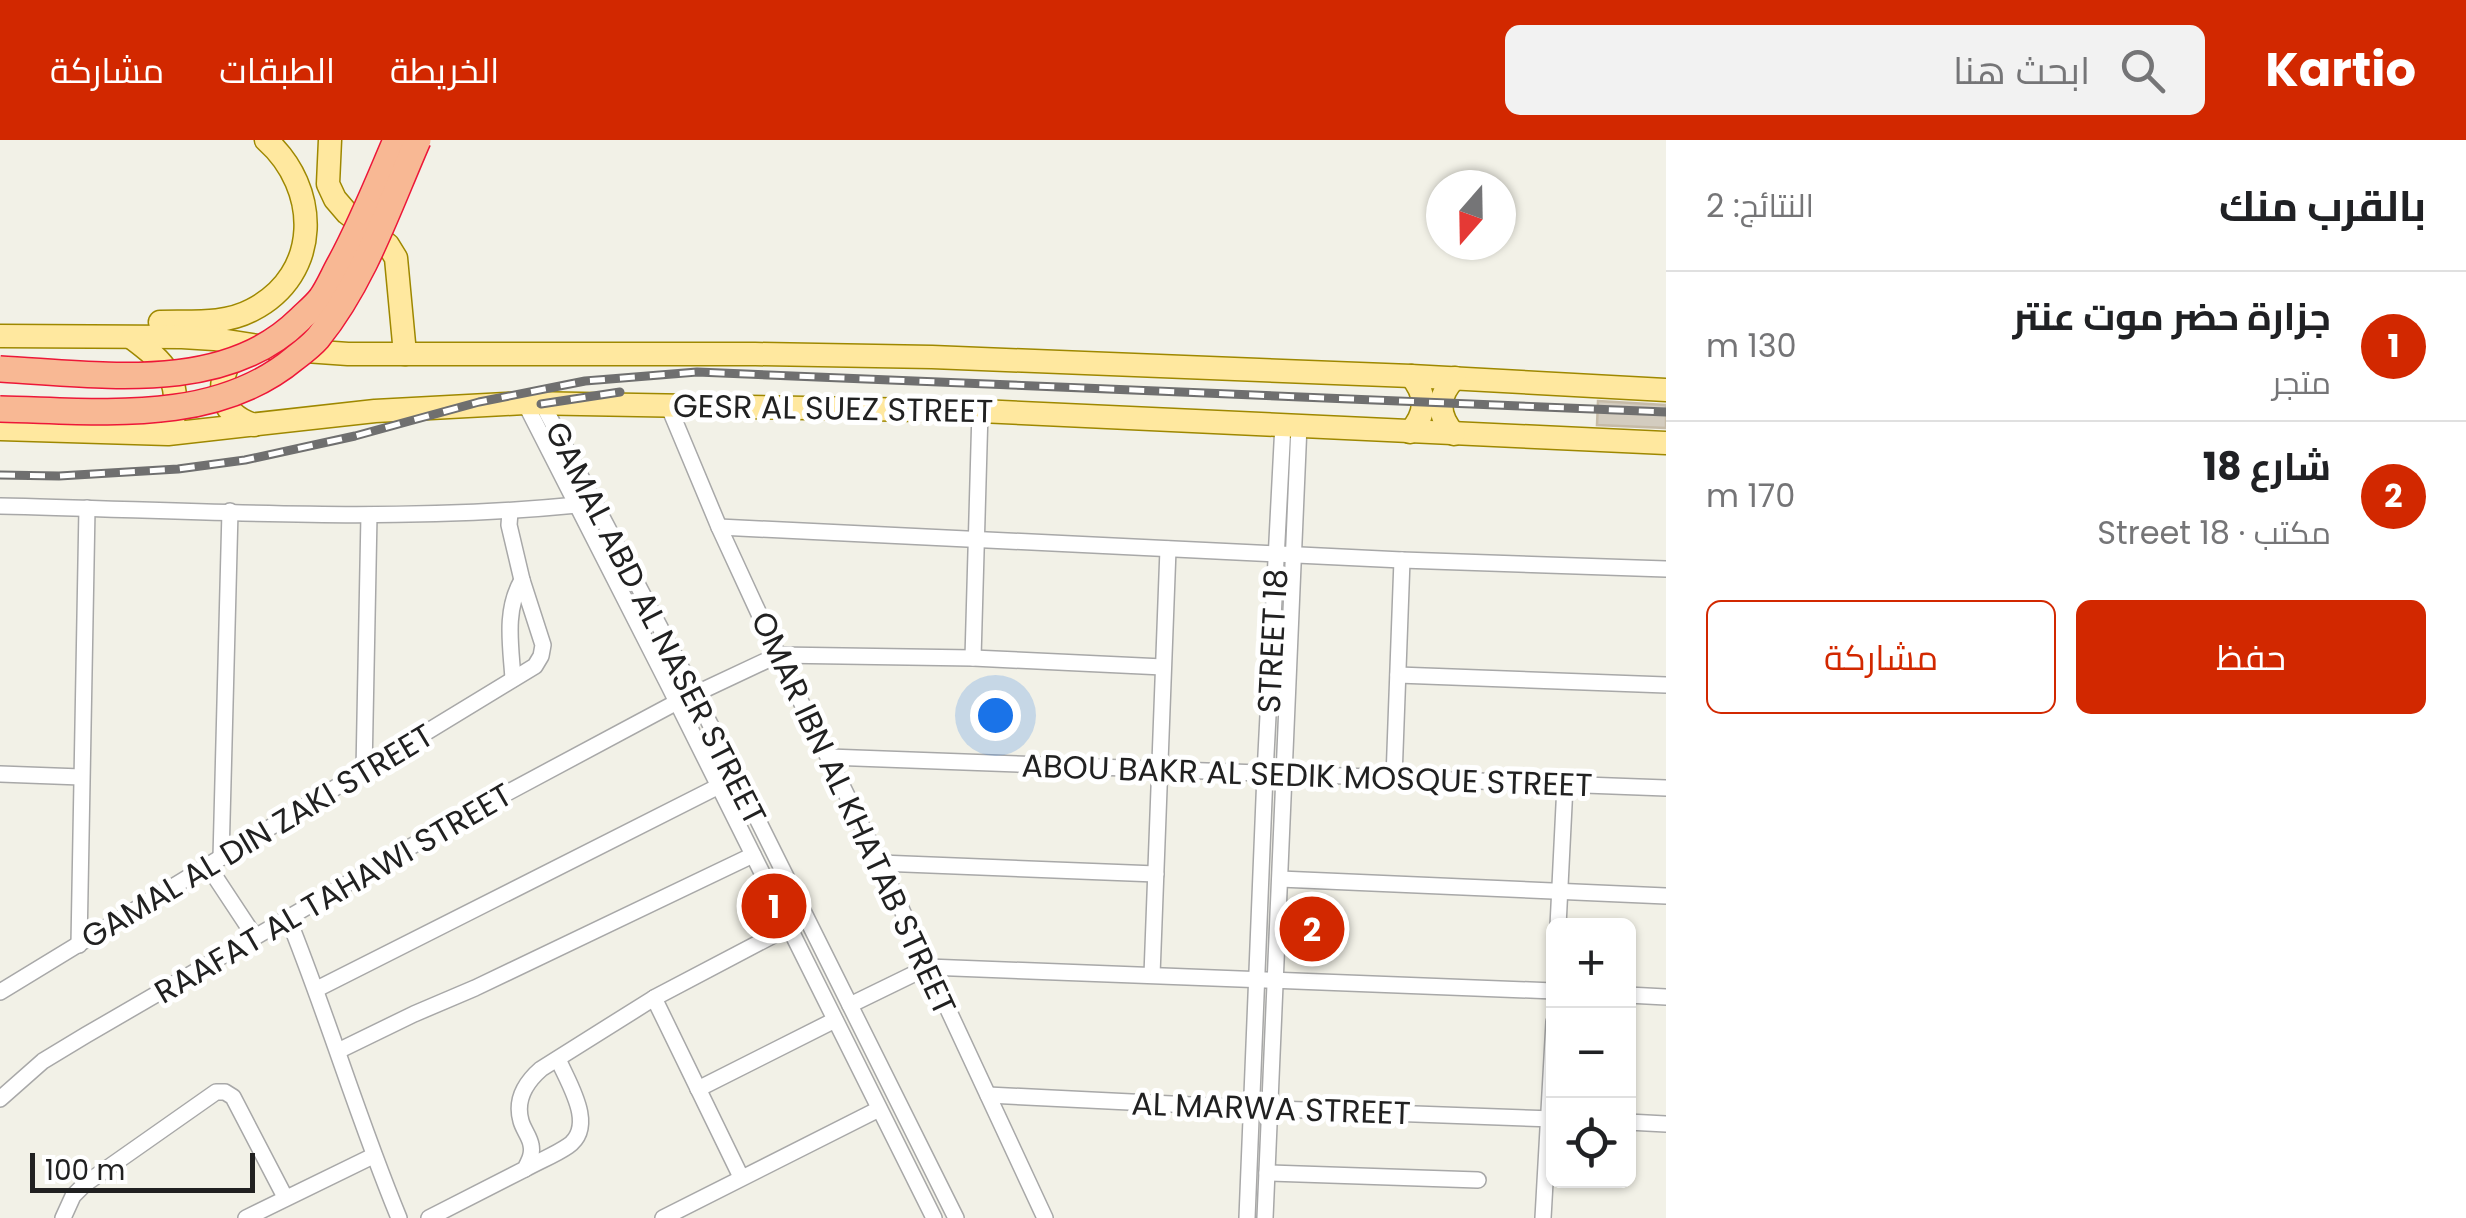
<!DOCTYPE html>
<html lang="ar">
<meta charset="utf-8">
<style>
body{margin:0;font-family:Poppins,Cairo,sans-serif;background:#f2f2f2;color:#202124;direction:rtl}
.controls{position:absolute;right:30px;bottom:30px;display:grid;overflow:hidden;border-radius:15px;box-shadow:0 2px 8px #0004}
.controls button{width:90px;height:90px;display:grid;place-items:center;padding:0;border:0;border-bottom:2px solid #e0e0e0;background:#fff;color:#202124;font:50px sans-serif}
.compass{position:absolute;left:1426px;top:30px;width:90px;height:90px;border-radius:50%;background:#fff;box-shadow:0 2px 8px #0004;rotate:200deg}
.scale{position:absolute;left:30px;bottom:25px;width:225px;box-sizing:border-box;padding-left:10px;border:5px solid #212121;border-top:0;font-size:28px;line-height:35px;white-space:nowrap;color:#212121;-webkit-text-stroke:8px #fff;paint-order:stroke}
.you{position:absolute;left:995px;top:575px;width:35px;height:35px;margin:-25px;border:8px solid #fff;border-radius:50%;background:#1a73e8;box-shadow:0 0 0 15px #1a73e833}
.badge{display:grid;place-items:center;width:65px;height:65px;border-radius:50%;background:#d22800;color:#fff;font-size:32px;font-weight:700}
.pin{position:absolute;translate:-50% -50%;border:5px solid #fff;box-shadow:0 2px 10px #0006}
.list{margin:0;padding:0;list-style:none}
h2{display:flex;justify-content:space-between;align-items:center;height:130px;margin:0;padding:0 40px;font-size:42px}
h2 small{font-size:32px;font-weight:400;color:#757577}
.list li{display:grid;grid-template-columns:65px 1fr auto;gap:30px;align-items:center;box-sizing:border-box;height:150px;padding:0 40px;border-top:2px solid #e0e0e0}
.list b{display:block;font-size:38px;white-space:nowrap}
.list p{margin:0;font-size:32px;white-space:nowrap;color:#757577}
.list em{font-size:32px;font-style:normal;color:#757577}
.actions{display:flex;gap:20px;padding:30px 40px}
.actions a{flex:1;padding:22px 0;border:2px solid #d22800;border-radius:15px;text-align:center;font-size:35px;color:#d22800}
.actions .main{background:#d22800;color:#fff}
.icon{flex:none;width:55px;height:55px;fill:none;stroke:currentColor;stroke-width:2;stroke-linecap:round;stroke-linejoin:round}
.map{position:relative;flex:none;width:1666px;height:1078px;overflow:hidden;direction:ltr}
header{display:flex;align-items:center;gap:60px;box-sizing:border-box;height:140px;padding:0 50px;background:#d22800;color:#fff}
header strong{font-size:48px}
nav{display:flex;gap:55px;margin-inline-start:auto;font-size:35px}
.search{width:700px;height:90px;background:#f2f2f2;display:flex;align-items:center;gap:25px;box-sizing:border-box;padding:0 35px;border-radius:15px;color:#757577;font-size:38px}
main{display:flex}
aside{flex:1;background:#fff}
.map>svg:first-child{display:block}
.building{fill:#d3ccbf;stroke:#c6bba7;stroke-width:2.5}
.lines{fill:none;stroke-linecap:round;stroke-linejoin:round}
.minor-casing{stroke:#a8a8a8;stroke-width:18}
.primary-casing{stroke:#9e8800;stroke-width:25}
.minor{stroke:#fff;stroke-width:15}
.primary{stroke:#ffe89f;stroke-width:22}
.rail-casing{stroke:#6f6f6f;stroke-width:9}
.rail{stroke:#fff;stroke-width:5;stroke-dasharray:15;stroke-linecap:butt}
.trunk-bridge-casing{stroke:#ed1738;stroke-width:28;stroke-linecap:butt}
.trunk-bridge{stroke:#f8b894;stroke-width:25}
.labels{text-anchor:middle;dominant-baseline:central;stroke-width:10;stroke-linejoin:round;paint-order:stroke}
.street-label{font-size:32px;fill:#212121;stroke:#fff}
</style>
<header>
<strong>Kartio</strong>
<div class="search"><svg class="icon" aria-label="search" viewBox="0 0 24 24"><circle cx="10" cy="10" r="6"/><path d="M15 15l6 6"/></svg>ابحث هنا</div>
<nav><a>الخريطة</a><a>الطبقات</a><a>مشاركة</a></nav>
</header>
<main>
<aside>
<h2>بالقرب منك<small>النتائج: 2</small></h2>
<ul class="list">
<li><span class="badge">1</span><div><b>جزارة حضر موت عنتر</b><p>متجر</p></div><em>130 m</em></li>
<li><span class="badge">2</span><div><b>شارع 18</b><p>مكتب · Street 18</p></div><em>170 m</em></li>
</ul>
<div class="actions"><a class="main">حفظ</a><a>مشاركة</a></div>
</aside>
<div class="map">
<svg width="1666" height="1078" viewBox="0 0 1666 1078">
<rect width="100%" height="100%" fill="#f2f1e7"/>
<!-- building -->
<path class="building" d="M 1598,261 L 1666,265 L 1666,288 L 1597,285 Z"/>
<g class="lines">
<!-- minor casing -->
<g class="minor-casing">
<g id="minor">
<path d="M 525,263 L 669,546 L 934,1078"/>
<path d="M 542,263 L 695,554 L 956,1078"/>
<path d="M 668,265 L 719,387 L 778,515 L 880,723 L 1045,1078"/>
<path d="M 0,366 C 192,370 386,384 577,365"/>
<path d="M 719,387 L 1402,420 L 1666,429"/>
<path d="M 973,518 L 980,271"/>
<path d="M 1398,535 L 1666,545"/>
<path d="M 513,539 C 511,506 504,471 522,440"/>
<path d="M 695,554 L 778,515 L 973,518 L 1163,527"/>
<path d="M 829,617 L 1666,648"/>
<path d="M 364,631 L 369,375"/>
<path d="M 0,634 L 81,637"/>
<path d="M 1394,638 L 1402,420"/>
<path d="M 221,718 L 230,371"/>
<path d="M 880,723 L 1156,734"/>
<path d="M 208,726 L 255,797"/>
<path d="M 1280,739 L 1666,756"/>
<path d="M 288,778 C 328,877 358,979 399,1078"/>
<path d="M 1558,786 L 1565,645"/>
<path d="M 79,805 L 87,368"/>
<path d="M 1152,835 L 1168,409"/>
<path d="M 317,849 L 719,646"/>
<path d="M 0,852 L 535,526 L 541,516 L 543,505 L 522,440 L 509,385 L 510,372"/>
<path d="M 1628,855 L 1666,857"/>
<path d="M 654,858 L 741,1037"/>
<path d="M 850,865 L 928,827 L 1554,851"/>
<path d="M 338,911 L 414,874 L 475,848 L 753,715"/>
<path d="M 698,949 L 835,880"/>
<path d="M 988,955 L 1252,968 L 1554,979"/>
<path d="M 0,959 L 43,921 L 86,895 L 462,677 L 677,562"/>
<path d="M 1628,982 L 1666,984"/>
<path d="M 525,1029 C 539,1021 555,1015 568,1006 C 597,986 568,943 558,919"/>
<path d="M 1267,1033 L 1478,1040"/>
<path d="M 63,1078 L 73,1056 L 85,1044 L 216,952 L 225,952 L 233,957 L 285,1057"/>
<path d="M 246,1078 L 373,1016"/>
<path d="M 429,1078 L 525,1029 C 529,1021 533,1014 531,1005 C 530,997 523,989 521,981 C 515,960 525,943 541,929 L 654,858 L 789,787"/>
<path d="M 663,1078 L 879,969"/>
<path d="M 1247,1078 L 1265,634 L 1283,284"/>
<path d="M 1265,1078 L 1299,285"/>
<path d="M 1543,1078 L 1554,882"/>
</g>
</g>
<!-- primary casing -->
<g class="primary-casing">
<g id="primary">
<path d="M 330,0 L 328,44 L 335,59 L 347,73 L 388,105 L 396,118 L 405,214"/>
<path d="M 160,182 C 191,181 224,185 252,170 C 322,134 320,48 266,0"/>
<path d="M 0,196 L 182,197 L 214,199 L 277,209 L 348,214 L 755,214 L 932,217 L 1411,236 L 1666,250"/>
<path d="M 132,198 C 164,222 182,238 173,281"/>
<path d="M 237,210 C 215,241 215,272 254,285"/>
<path d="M 0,289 L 168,294 L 375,271 L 525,263 L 980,271 L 1666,303"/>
<path d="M 1410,292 C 1427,273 1427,255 1411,236"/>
<path d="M 1454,294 C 1437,275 1437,256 1455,238"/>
</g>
</g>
<!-- minor -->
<use href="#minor" class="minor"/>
<!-- primary -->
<use href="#primary" class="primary"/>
<!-- rail casing -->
<g class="rail-casing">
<g id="rail">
<path d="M 541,264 L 620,252"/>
<path d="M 0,335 L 59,336 L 178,329 L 245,320 L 355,296 L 479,262 L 585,241 L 697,232 L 1666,272"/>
</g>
</g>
<!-- rail -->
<use href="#rail" class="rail"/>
<!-- trunk-bridge casing -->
<g class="trunk-bridge-casing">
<g id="trunk-bridge">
<path d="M 0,229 C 97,234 223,255 299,180 C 306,173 315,166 321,158 C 328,148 333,136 339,125 C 361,85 378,42 396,0"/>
<path d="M 0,269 C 99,271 214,286 295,218 C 303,212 311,206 318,198 C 364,141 389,66 418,0"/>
</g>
</g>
<!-- trunk-bridge -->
<use href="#trunk-bridge" class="trunk-bridge"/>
</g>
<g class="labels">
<!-- street labels -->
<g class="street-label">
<text transform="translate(833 268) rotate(1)">GESR AL SUEZ STREET</text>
<text transform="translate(656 483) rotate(63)">GAMAL ABD AL NASER STREET</text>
<text transform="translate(1272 501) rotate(-87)">STREET 18</text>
<text transform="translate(1307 635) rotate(2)">ABOU BAKR AL SEDIK MOSQUE STREET</text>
<text transform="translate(854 673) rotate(65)">OMAR IBN AL KHATAB STREET</text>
<text transform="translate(257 696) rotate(-31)">GAMAL AL DIN ZAKI STREET</text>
<text transform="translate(333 753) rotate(-30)">RAAFAT AL TAHAWI STREET</text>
<text transform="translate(1271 968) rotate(2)">AL MARWA STREET</text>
</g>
</g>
</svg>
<div class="controls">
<button>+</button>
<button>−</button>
<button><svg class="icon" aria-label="locate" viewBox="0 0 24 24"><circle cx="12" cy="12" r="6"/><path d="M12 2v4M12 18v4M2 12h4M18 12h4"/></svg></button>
</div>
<svg class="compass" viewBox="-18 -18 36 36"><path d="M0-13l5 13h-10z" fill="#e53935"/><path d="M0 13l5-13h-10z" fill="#757577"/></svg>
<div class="scale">100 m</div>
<div class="you"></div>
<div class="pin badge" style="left:774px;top:766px">1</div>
<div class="pin badge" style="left:1312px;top:789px">2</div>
</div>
</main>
